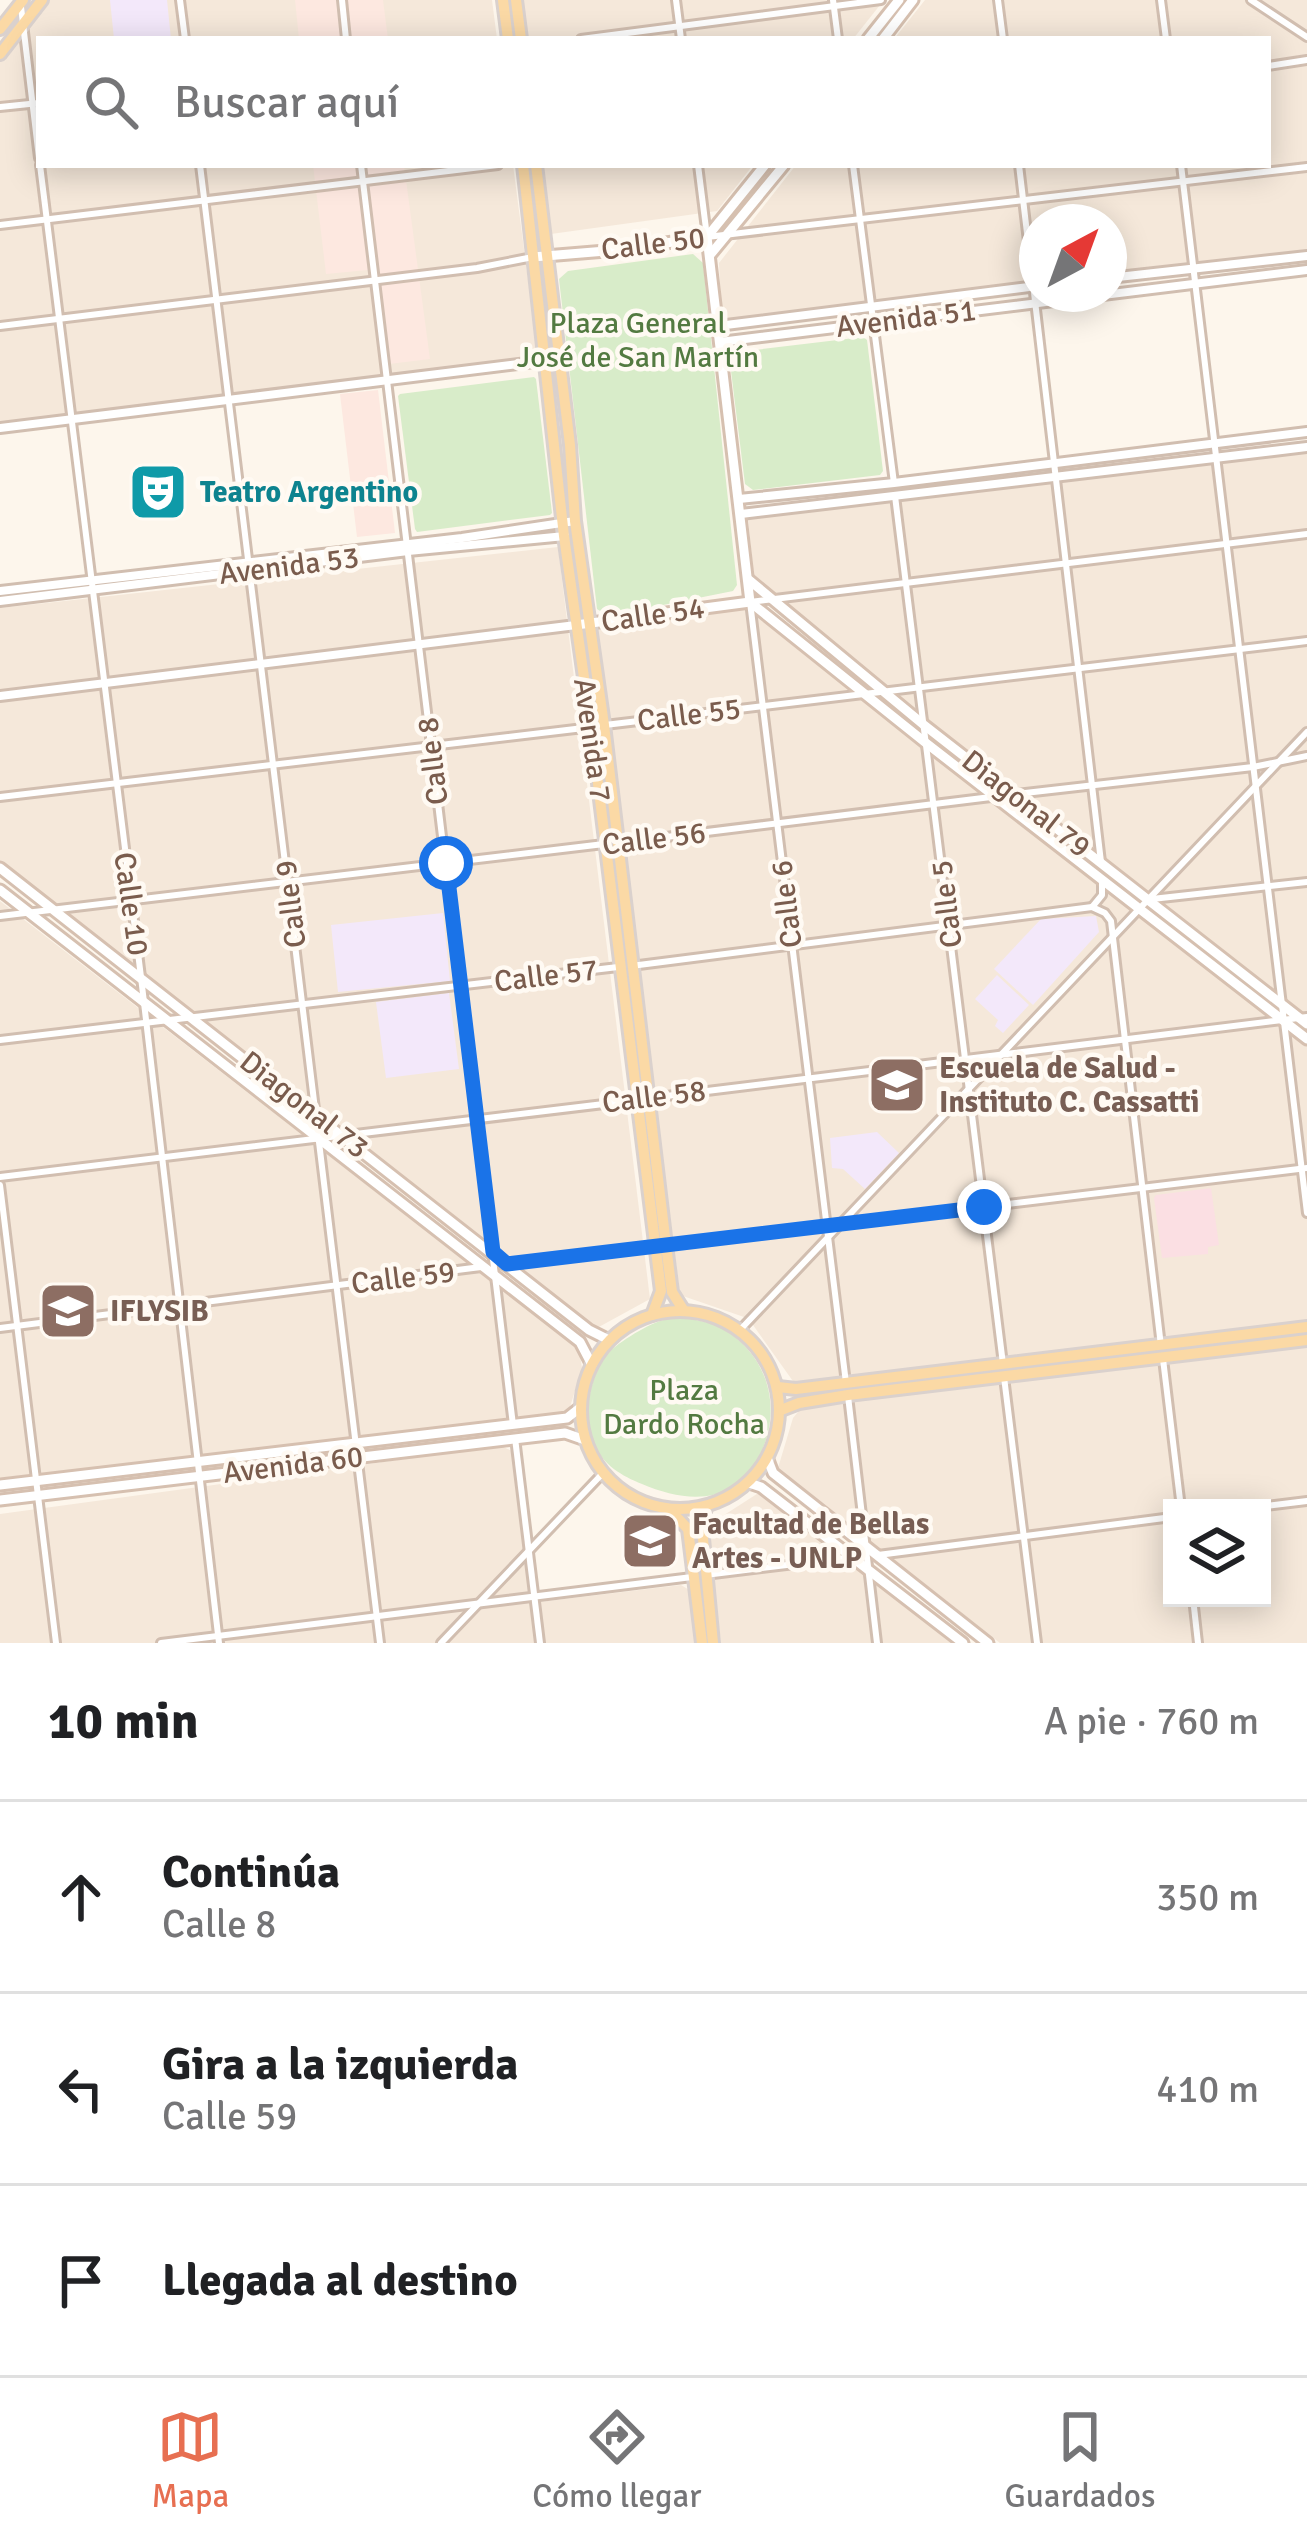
<!DOCTYPE html>
<html lang="es">
<meta charset="utf-8">
<style>
body{margin:0;font-family:Signika,sans-serif;background:#f6f6f6;color:#202124}
.controls{position:absolute;right:36px;bottom:36px;display:grid;overflow:hidden;border-radius:0px;box-shadow:0 6px 30px #0003}
.controls button{width:108px;height:108px;display:grid;place-items:center;padding:0;border:0;border-bottom:3px solid #e0e0e0;background:#fff;color:#202124;font:60px sans-serif}
.compass{position:absolute;left:1019px;top:204px;width:108px;height:108px;border-radius:50%;background:#fff;box-shadow:0 6px 30px #0003;rotate:41deg}
.stop{position:absolute;width:36px;height:36px;margin:-27px;border:9px solid #1a73e8;border-radius:50%;background:#fff}
.stop.end{background:#1a73e8;border-color:#fff;box-shadow:0 3px 12px #0008}
.list{margin:0;padding:0;list-style:none}
h2{display:flex;justify-content:space-between;align-items:center;height:156px;margin:0;padding:0 48px;font-size:51px}
h2 small{font-size:39px;font-weight:400;color:#757577}
.list li{display:grid;grid-template-columns:78px 1fr auto;gap:36px;align-items:center;box-sizing:border-box;height:192px;padding:0 48px;border-top:3px solid #e0e0e0}
.list b{display:block;font-size:45px;white-space:nowrap}
.list p{margin:0;font-size:39px;white-space:nowrap;color:#757577}
.list em{font-size:39px;font-style:normal;color:#757577}
.icon{flex:none;width:66px;height:66px;fill:none;stroke:currentColor;stroke-width:2;stroke-linecap:round;stroke-linejoin:round}
.map{position:relative;flex:none;width:1307px;height:1643px;overflow:hidden}
.search{position:absolute;background:#fff;box-shadow:0 6px 30px #0003;left:36px;right:36px;top:36px;height:132px;display:flex;align-items:center;gap:30px;box-sizing:border-box;padding:0 42px;border-radius:0px;color:#757577;font-size:45px}
.sheet{height:732px;background:#fff}
nav{display:flex;justify-content:space-around;align-items:center;box-sizing:border-box;height:168px;border-top:3px solid #e0e0e0;background:#fff;font-size:33px;color:#757577}
nav a{display:grid;justify-items:center;gap:6px}
nav .on{color:#e76f51}
.map>svg:first-child{display:block}
.residential{fill:#f5e8da;fill-rule:evenodd}
.commercial{fill:#fde8e0}
.education{fill:#f3e8fa}
.medical{fill:#fbdfe3}
.green{fill:#d8ecc9}
.lines{fill:none;stroke-linecap:round;stroke-linejoin:round}
.minor-casing{stroke:#d1beb0;stroke-width:12}
.tertiary-casing{stroke:#d1beb0;stroke-width:14}
.secondary-casing{stroke:#d6c0b0;stroke-width:15}
.primary-casing{stroke:#dad1cd;stroke-width:16}
.minor{stroke:#fff;stroke-width:6}
.tertiary{stroke:#fff;stroke-width:8}
.secondary{stroke:#fff;stroke-width:9}
.primary{stroke:#fbd9a5;stroke-width:10}
.route{stroke:#1a73e8;stroke-width:15}
.labels{text-anchor:middle;dominant-baseline:central;stroke-width:9;stroke-linejoin:round;paint-order:stroke}
.street-label{font-size:30px;fill:#7a5c4d;stroke:#fffaf3}
.park-label{font-size:30px;fill:#537a41;stroke:#fffaf3}
.culture-label{font-size:30px;font-weight:bold;fill:#0d838f;stroke:#fffaf3;text-anchor:start}
.education-label{font-size:30px;font-weight:bold;fill:#785e54;stroke:#fffaf3;text-anchor:start}
</style>
<div class="map">
<svg width="1307" height="1643" viewBox="0 0 1307 1643">
<rect width="100%" height="100%" fill="#fdf6ec"/>
<!-- residential -->
<g class="residential">
<path d="M 47,0 L 492,0 L 497,39 L 39,39 L 39,165 L 513,165 L 538,356 L 0,423 L 0,61 Z"/>
<path d="M 523,0 L 884,0 L 853,39 L 528,39 Z"/>
<path d="M 925,0 L 1307,0 L 1307,253 L 1109,276 L 1109,222 L 1037,222 L 1037,285 L 722,323 L 719,263 L 796,165 L 1268,165 L 1268,39 L 894,39 Z"/>
<path d="M 543,165 L 753,165 L 717,211 L 551,234 Z"/>
<path d="M 1307,451 L 1307,1018 L 939,732 L 754,578 L 748,519 Z"/>
<path d="M 558,547 L 650,1299 L 597,1328 L 0,861 L 0,608 Z"/>
<path d="M 737,607 L 754,607 L 1141,918 L 1307,1046 L 1307,1323 L 795,1384 L 753,1325 L 744,1317 L 680,1295 L 596,630 Z"/>
<path d="M 0,901 L 579,1349 L 582,1368 L 570,1407 L 561,1413 L 0,1478 Z"/>
<path d="M 1307,1346 L 1307,1643 L 1000,1643 L 778,1468 L 793,1418 L 803,1406 ZM 1172,1508 L 1262,1508 L 1262,1598 L 1172,1598 Z"/>
<path d="M 501,1446 L 512,1451 L 531,1603 L 681,1585 L 691,1591 L 697,1643 L 0,1643 L 0,1514 Z"/>
<path d="M 760,1492 L 852,1562 L 954,1643 L 721,1643 L 707,1526 Z"/>
</g>
<!-- commercial -->
<g class="commercial">
<path d="M 295,0 L 383,0 L 388,39 L 299,39 Z"/>
<path d="M 313,165 L 404,165 L 430,359 L 389,364 L 378,269 L 326,274 Z"/>
<path d="M 378,390 L 395,533 L 357,537 L 340,394 Z"/>
</g>
<!-- education -->
<g class="education">
<path d="M 110,0 L 167,0 L 171,39 L 114,39 Z"/>
<path d="M 443,913 L 450,981 L 338,992 L 331,925 Z"/>
<path d="M 1096,916 L 1099,932 L 1033,1005 L 994,969 L 1041,919 Z"/>
<path d="M 997,975 L 1029,1005 L 1003,1033 L 995,1026 L 998,1020 L 975,999 Z"/>
<path d="M 449,993 L 459,1069 L 386,1078 L 376,1002 Z"/>
<path d="M 877,1132 L 899,1153 L 865,1189 L 843,1169 L 832,1168 L 830,1138 Z"/>
</g>
<!-- medical -->
<path class="medical" d="M 1211,1188 L 1219,1245 L 1208,1247 L 1208,1254 L 1162,1258 L 1154,1198 L 1156,1195 Z"/>
<!-- green -->
<g class="green">
<path d="M 693,254 L 703,263 L 737,585 L 733,591 L 608,616 L 597,609 L 559,279 L 568,271 Z"/>
<path d="M 863,337 L 867,340 L 883,471 L 880,475 L 753,490 L 745,484 L 730,363 L 732,357 L 738,352 Z"/>
<path d="M 534,377 L 536,379 L 552,513 L 550,515 L 417,532 L 415,529 L 398,396 L 400,394 Z"/>
<path d="M 687,1318 C 699,1321 712,1322 722,1328 C 768,1355 783,1408 760,1455 C 736,1506 686,1503 642,1484 C 622,1476 603,1465 594,1444 C 582,1417 589,1379 606,1356 C 613,1345 647,1325 660,1321 C 668,1318 678,1318 687,1318 Z"/>
</g>
<g class="lines">
<!-- minor casing -->
<g class="minor-casing">
<g id="minor">
<path d="M 180,0 L 185,39"/>
<path d="M 342,0 L 346,39"/>
<path d="M 676,0 L 681,39"/>
<path d="M 833,0 L 838,39"/>
<path d="M 998,0 L 1003,39"/>
<path d="M 1161,0 L 1166,39"/>
<path d="M 1251,0 L 1307,37"/>
<path d="M 21,7 L 39,158"/>
<path d="M 581,39 L 881,0"/>
<path d="M 1268,66 L 1307,60"/>
<path d="M 0,107 L 39,103"/>
<path d="M 40,165 L 141,977 L 219,1643"/>
<path d="M 200,165 L 380,1643"/>
<path d="M 361,165 L 513,1425"/>
<path d="M 698,165 L 707,237 L 1307,167"/>
<path d="M 853,165 L 894,483"/>
<path d="M 1019,165 L 1101,862"/>
<path d="M 1181,165 L 1307,1213"/>
<path d="M 0,225 L 498,165"/>
<path d="M 0,326 L 477,268 L 533,257"/>
<path d="M 895,496 L 1003,1364"/>
<path d="M 605,725 L 1307,641"/>
<path d="M 1016,794 L 1253,767 L 1307,756"/>
<path d="M 0,797 L 592,727"/>
<path d="M 617,843 L 991,797"/>
<path d="M 1152,899 L 1307,882"/>
<path d="M 1093,906 L 1102,895 L 1102,881"/>
<path d="M 1092,907 L 1105,913 L 1111,921 L 1161,1346"/>
<path d="M 0,916 L 604,844"/>
<path d="M 631,966 L 1092,907"/>
<path d="M 0,1040 L 618,967"/>
<path d="M 650,1098 L 1307,1017"/>
<path d="M 0,1177 L 637,1100"/>
<path d="M 0,1185 L 56,1643"/>
<path d="M 667,1245 L 1307,1168"/>
<path d="M 506,1264 L 654,1246"/>
<path d="M 0,1328 L 481,1267"/>
<path d="M 740,1330 L 1307,732"/>
<path d="M 1163,1359 L 1181,1508"/>
<path d="M 1004,1377 L 1037,1643"/>
<path d="M 846,1383 L 750,602 L 1307,534"/>
<path d="M 848,1396 L 877,1643"/>
<path d="M 515,1438 L 540,1643"/>
<path d="M 1249,1508 L 1307,1501"/>
<path d="M 878,1555 L 1172,1517"/>
<path d="M 705,1575 L 853,1557"/>
<path d="M 1193,1598 L 1198,1643"/>
<path d="M 161,1643 L 692,1577"/>
<path d="M 441,1643 L 603,1473"/>
</g>
</g>
<!-- tertiary casing -->
<g class="tertiary-casing">
<g id="tertiary">
<path d="M 1109,278 L 1307,256"/>
<path d="M 718,326 L 1037,286"/>
<path d="M 720,342 L 1307,270"/>
<path d="M 0,428 L 543,361"/>
<path d="M 739,499 L 894,483 L 1307,432"/>
<path d="M 741,514 L 1307,447"/>
<path d="M 0,591 L 462,538 L 575,521"/>
<path d="M 0,601 L 408,551 L 565,536"/>
<path d="M 0,696 L 576,625"/>
</g>
</g>
<!-- secondary casing -->
<g class="secondary-casing">
<g id="secondary">
<path d="M 868,39 L 899,0"/>
<path d="M 883,39 L 913,0"/>
<path d="M 707,237 L 750,602"/>
<path d="M 707,237 L 765,165"/>
<path d="M 710,255 L 784,165"/>
<path d="M 533,257 L 618,250 L 707,237"/>
<path d="M 749,580 L 924,725 L 1307,1024"/>
<path d="M 750,602 L 926,743 L 1307,1039"/>
<path d="M 576,625 L 750,602"/>
<path d="M 0,868 L 589,1330 L 609,1340"/>
<path d="M 0,890 L 580,1342 L 592,1365"/>
<path d="M 768,1460 L 773,1473 L 988,1643"/>
<path d="M 749,1483 L 761,1487 L 963,1643"/>
<path d="M 0,1485 L 567,1418 L 581,1407"/>
<path d="M 0,1500 L 565,1433 L 585,1440"/>
</g>
</g>
<!-- primary casing -->
<g class="primary-casing">
<g id="primary">
<path d="M 503,0 L 508,39"/>
<path d="M 516,0 L 521,39"/>
<path d="M 0,29 L 23,0"/>
<path d="M 0,54 L 42,0"/>
<path d="M 523,165 L 564,536 L 591,727 L 661,1291 L 652,1315"/>
<path d="M 536,165 L 570,445 L 575,521 L 604,725 L 666,1245 L 672,1292 L 684,1311"/>
<circle cx="680" cy="1410" r="99"/>
<path d="M 778,1387 L 796,1389 L 1307,1327"/>
<path d="M 781,1410 L 799,1403 L 848,1395 L 1307,1340"/>
<path d="M 706,1507 L 702,1528 L 713,1643"/>
<path d="M 670,1510 L 688,1529 L 702,1643"/>
</g>
</g>
<!-- minor -->
<use href="#minor" class="minor"/>
<!-- tertiary -->
<use href="#tertiary" class="tertiary"/>
<!-- secondary -->
<use href="#secondary" class="secondary"/>
<!-- primary -->
<use href="#primary" class="primary"/>
</g>
<g class="lines">
<!-- route -->
<path class="route" d="M 446,863 L 493,1252 L 507,1264 L 984,1207"/>
</g>
<!-- icons -->
<defs>
<g id="theatre-square" transform="scale(3)"><rect x="-9" y="-9" width="18" height="18" rx="4" fill="#0f9aa8" stroke="#fffaf3"/><path d="M-5-5.5Q0-4 5-5.5V0Q5 5 0 6Q-5 5-5 0ZM-3.3-2.5H-1v1.5H-3.3ZM1-2.5H3.3v1.5H1ZM-2.8 1Q0 5.5 2.8 1Z" fill="#fff"/></g>
<g id="university-square" transform="scale(3)"><rect x="-9" y="-9" width="18" height="18" rx="4" fill="#8d6e63" stroke="#fffaf3"/><path d="M0-5L7-2L0 1L-7-2ZM-4 1L0 2.5L4 1V4Q0 6-4 4Z" fill="#fff"/></g>
</defs>
<g fill-rule="evenodd">
<use href="#theatre-square" x="158" y="492"/>
<use href="#university-square" x="897" y="1085"/>
<use href="#university-square" x="68" y="1311"/>
<use href="#university-square" x="650" y="1541"/>
</g>
<g class="labels">
<!-- street labels -->
<g class="street-label">
<text transform="translate(653 244) rotate(-7)">Calle 50</text>
<text transform="translate(906 319) rotate(-7)">Avenida 51</text>
<text transform="translate(289 566) rotate(-7)">Avenida 53</text>
<text transform="translate(653 615) rotate(-8)">Calle 54</text>
<text transform="translate(689 715) rotate(-7)">Calle 55</text>
<text transform="translate(592 740) rotate(82)">Avenida 7</text>
<text transform="translate(433 761) rotate(-97)">Calle 8</text>
<text transform="translate(1026 804) rotate(38)">Diagonal 79</text>
<text transform="translate(654 839) rotate(-7)">Calle 56</text>
<text transform="translate(131 904) rotate(82)">Calle 10</text>
<text transform="translate(291 904) rotate(-97)">Calle 9</text>
<text transform="translate(787 904) rotate(-97)">Calle 6</text>
<text transform="translate(947 904) rotate(-97)">Calle 5</text>
<text transform="translate(546 976) rotate(-7)">Calle 57</text>
<text transform="translate(654 1097) rotate(-7)">Calle 58</text>
<text transform="translate(304 1105) rotate(38)">Diagonal 73</text>
<text transform="translate(403 1278) rotate(-7)">Calle 59</text>
<text transform="translate(293 1465) rotate(-7)">Avenida 60</text>
</g>
<!-- park labels -->
<g class="park-label">
<text x="638" y="323">Plaza General<tspan x="638" dy="34">José de San Martín</tspan></text>
<text x="684" y="1390">Plaza<tspan x="684" dy="34">Dardo Rocha</tspan></text>
</g>
<!-- culture labels -->
<g class="culture-label">
<text x="200" y="492">Teatro Argentino</text>
</g>
<!-- education labels -->
<g class="education-label">
<text x="939" y="1068">Escuela de Salud -<tspan x="939" dy="34">Instituto C. Cassatti</tspan></text>
<text x="110" y="1311">IFLYSIB</text>
<text x="692" y="1524">Facultad de Bellas<tspan x="692" dy="34">Artes - UNLP</tspan></text>
</g>
</g>
</svg>
<div class="controls">
<button><svg class="icon" aria-label="layers" viewBox="0 0 24 24"><path d="M12 4l9 5-9 5-9-5zM3 14l9 5 9-5"/></svg></button>
</div>
<svg class="compass" viewBox="-18 -18 36 36"><path d="M0-13l5 13h-10z" fill="#e53935"/><path d="M0 13l5-13h-10z" fill="#757577"/></svg>
<div class="stop" style="left:446px;top:863px"></div>
<div class="stop end" style="left:984px;top:1207px"></div>
<div class="search"><svg class="icon" aria-label="search" viewBox="0 0 24 24"><circle cx="10" cy="10" r="6"/><path d="M15 15l6 6"/></svg>Buscar aquí</div>
</div>
<section class="sheet">
<h2>10 min<small>A pie · 760 m</small></h2>
<ul class="list">
<li><svg class="icon" aria-label="ahead" viewBox="0 0 24 24"><path d="M12 20V5M6 11l6-6 6 6"/></svg><div><b>Continúa</b><p>Calle 8</p></div><em>350 m</em></li>
<li><svg class="icon" aria-label="left" viewBox="0 0 24 24"><path d="M17 20v-9H6M10 6l-5 5 5 5"/></svg><div><b>Gira a la izquierda</b><p>Calle 59</p></div><em>410 m</em></li>
<li><svg class="icon" aria-label="arrive" viewBox="0 0 24 24"><path d="M6 21V4h12l-3 4 3 4H6"/></svg><div><b>Llegada al destino</b></div></li>
</ul>
</section>
<nav>
<a class="on"><svg class="icon" aria-label="map" viewBox="0 0 24 24"><path d="M3 6l6-2 6 2 6-2v14l-6 2-6-2-6 2zM9 4v14M15 6v14"/></svg>Mapa</a>
<a><svg class="icon" aria-label="directions" viewBox="0 0 24 24"><path d="M12 3l9 9-9 9-9-9zM9 14v-3h6M13 9l2 2-2 2"/></svg>Cómo llegar</a>
<a><svg class="icon" aria-label="saved" viewBox="0 0 24 24"><path d="M7 4h10v16l-5-4-5 4z"/></svg>Guardados</a>
</nav>
